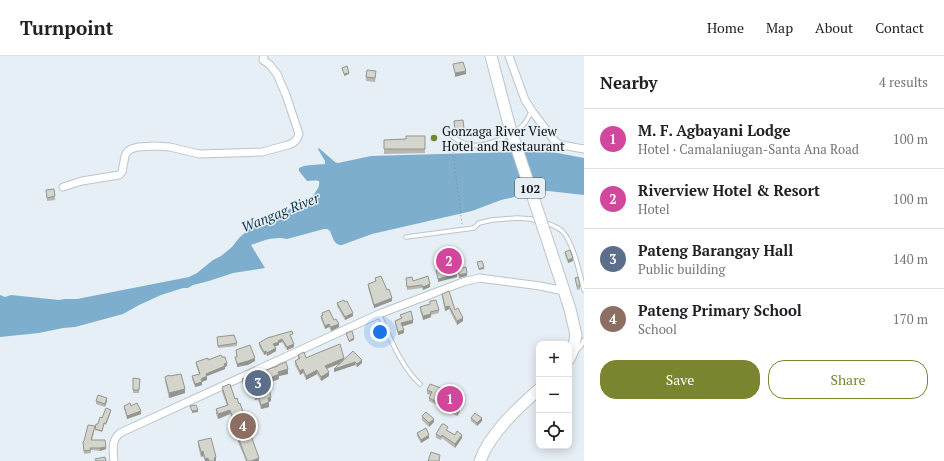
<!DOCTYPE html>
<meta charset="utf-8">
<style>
body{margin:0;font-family:"PT Serif",serif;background:#f2f2f2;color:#202124}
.controls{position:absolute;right:12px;bottom:12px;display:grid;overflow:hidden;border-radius:8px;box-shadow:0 2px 10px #0003}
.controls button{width:36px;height:36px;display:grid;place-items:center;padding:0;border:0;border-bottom:1px solid #e0e0e0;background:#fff;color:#202124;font:20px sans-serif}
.you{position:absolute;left:380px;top:276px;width:14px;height:14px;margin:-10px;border:3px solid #fff;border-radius:50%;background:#1a73e8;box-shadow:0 0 0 6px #1a73e833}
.badge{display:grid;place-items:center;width:26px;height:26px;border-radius:50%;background:#7b842f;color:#fff;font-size:13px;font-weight:700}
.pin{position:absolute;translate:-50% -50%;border:2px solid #fff;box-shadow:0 1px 4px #0006}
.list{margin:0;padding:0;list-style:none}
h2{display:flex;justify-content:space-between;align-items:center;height:52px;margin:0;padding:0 16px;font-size:17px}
h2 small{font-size:13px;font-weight:400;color:#757577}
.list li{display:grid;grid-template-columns:26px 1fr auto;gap:12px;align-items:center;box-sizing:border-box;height:60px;padding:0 16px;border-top:1px solid #e0e0e0}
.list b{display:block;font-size:15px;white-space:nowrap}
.list p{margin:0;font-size:13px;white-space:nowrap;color:#757577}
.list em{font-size:13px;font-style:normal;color:#757577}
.actions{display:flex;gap:8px;padding:12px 16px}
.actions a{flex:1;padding:9px 0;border:1px solid #7b842f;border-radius:16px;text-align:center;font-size:14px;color:#7b842f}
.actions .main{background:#7b842f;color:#fff}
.icon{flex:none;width:22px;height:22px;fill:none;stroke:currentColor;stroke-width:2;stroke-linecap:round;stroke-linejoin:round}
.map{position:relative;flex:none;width:584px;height:405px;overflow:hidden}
header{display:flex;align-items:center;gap:24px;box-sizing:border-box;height:56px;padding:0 20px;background:#fff;border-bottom:1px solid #e0e0e0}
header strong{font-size:19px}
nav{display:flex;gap:22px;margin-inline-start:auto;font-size:14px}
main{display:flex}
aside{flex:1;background:#fff}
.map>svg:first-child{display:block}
.water{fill:#7eaecd}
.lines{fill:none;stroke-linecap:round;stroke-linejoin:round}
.service-casing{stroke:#bcc4ca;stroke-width:5.5}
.minor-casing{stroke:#bcc4ca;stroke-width:9}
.primary-casing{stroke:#bcc4ca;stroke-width:13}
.path{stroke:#7b8185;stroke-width:1;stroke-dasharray:1 3;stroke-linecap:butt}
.service{stroke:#fff;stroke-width:3.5}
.minor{stroke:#fff;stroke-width:7}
.primary{stroke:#fff;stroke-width:11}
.primary-bridge-casing{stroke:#bcc4ca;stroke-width:13;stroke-linecap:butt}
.primary-bridge{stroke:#fff;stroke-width:11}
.wall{fill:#b6b7b0}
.shaded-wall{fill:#949590}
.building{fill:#d4d5cd;stroke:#949590}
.poi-dot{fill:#7b842f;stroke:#e6eff5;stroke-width:1.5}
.labels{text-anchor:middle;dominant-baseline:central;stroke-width:3;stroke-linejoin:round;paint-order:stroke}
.shield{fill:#e6eff5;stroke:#4e5255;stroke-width:1}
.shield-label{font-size:12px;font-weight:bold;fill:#0d0f11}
.poi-label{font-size:13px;fill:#0d0f11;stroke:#e6eff5;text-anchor:start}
.water-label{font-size:14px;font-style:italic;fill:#10374d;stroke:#e6eff5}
</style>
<header>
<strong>Turnpoint</strong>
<nav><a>Home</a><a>Map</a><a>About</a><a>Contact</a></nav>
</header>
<main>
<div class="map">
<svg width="584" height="405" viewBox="0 0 584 405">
<rect width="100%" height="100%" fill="#e6eff5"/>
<!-- water -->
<path class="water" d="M 319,92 L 321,94 L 335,106 L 338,107 L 371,100 L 547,95 L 584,102 L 584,139 L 548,135 L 541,135 L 501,144 L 472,155 L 372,178 L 350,186 L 342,189 L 339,189 L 336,187 L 334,185 L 330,175 L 327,173 L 324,173 L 287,183 C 274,180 263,185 251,189 L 265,212 L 233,217 L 209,225 L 193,229 L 188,232 L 183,232 L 161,239 L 139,249 L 123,258 L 75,271 L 63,272 L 39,277 L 0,281 L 0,239 L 5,241 L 11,239 L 59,244 L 65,243 L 77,243 L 189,221 L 197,217 L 213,204 L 221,200 L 232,191 L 239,182 L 247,175 L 255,165 L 263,162 C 269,165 277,166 283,161 L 283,158 C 290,150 301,152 309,145 C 312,143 313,139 315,137 C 318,132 320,130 319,125 C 314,124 311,125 307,125 L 299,115 L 299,112 C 307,108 316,109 325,108 L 325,105 L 318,93 Z"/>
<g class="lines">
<!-- service casing -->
<g class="service-casing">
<g id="service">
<path d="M 446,75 C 453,81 461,88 471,89 C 484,92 514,79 523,69 C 527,65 529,60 531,56"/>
<path d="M 544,167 C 551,168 557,171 562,175 C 573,185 580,219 584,234"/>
<path d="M 406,181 L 474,172 L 479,167 L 492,164 L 517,162 L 531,163 L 538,165"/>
<path d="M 379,258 C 390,281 401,311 420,328"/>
<path d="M 576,295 L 581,290 L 584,284"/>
</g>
</g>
<!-- minor casing -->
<g class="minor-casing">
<g id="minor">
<path d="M 509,0 L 525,44 L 532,55 L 553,83 L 557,87 L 562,89 L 584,93"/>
<path d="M 63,131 L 82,125 L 119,119 L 122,116 L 125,100 L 127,96 L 131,93 L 138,91 L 155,90 L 170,91 L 199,98 L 262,96 L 288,89 L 293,87 L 297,83 L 299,78 L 286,39 L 277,18 L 270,9 L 263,4 L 264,0"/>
<path d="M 114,405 C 113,394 111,385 120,377 L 379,258 L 463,226 L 479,222 L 540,230 L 564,235"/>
</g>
</g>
<!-- primary casing -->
<g class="primary-casing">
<g id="primary">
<path d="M 491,0 L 510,72"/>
<path d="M 550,192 L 570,253 L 576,279 L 573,294 L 569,303"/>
<path d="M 480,405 C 490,377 518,352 539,333"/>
</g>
</g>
<!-- path -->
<path class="path" d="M 455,88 L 453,97 L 462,168"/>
<!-- service -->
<use href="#service" class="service"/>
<!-- minor -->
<use href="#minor" class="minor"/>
<!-- primary -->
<use href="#primary" class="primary"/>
<!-- primary-bridge casing -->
<g class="primary-bridge-casing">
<path id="primary-bridge" d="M 510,72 L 550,192"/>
</g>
<!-- primary-bridge -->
<use href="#primary-bridge" class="primary-bridge"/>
</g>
<!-- wall -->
<g class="wall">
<path d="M 376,18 L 375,26 L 366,25 L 366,21 Z"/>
<path d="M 463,64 L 464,76 L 455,77 L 454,65 Z"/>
<path d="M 425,80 L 425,97 L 384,98 L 384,84 L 406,83 Z"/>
<path d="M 46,134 L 55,140 L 55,144 L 47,145 Z"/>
<path d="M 565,196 L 573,205 L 568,207 L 565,199 Z"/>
<path d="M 375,222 L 392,245 L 374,252 L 368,232 L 368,228 L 375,226 Z"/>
<path d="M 406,222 L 413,225 L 430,231 L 423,234 L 422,232 L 407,234 Z"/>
<path d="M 575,222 L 580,230 L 580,233 L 577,234 Z"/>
<path d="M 442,238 L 463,265 L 457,269 L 449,253 L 445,255 L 442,241 Z"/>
<path d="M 430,245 L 439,254 L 439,257 L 431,259 L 431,261 L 423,264 L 420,254 L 420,251 L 430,248 Z"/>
<path d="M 337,247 L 353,260 L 345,264 L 337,250 Z"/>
<path d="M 322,257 L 334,264 L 339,271 L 331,275 L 329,271 L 325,273 L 321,263 L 321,260 L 322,259 Z"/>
<path d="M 400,259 L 413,267 L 402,270 L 404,277 L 398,279 L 395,268 L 395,265 L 401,262 Z"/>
<path d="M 293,281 L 291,282 L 294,291 L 287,294 L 282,286 L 279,287 L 279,289 L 274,290 L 276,295 L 267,300 L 266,298 L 264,299 L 259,290 L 259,287 Z"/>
<path d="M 217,283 L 237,287 L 237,290 L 218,292 Z"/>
<path d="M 298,299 L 306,302 L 344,303 L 362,307 L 357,311 L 355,309 L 334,316 L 339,308 L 327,313 L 329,320 L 321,325 L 317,318 L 306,324 L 303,317 L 300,319 L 295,309 L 295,305 L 298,303 Z"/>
<path d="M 208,304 L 227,310 L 225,311 L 225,313 L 207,320 L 207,324 L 202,326 L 202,329 L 195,331 L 192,323 L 192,320 L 199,318 L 196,309 L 196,306 Z"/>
<path d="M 261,316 L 288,318 L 279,320 L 279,323 L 269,327 L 271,345 L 269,346 L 269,351 L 261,353 L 258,343 L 255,344 L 251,330 L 245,333 L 242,327 L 242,323 L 253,326 L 262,323 L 261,320 Z"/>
<path d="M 170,320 L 185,337 L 169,342 L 165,325 L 165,321 Z"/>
<path d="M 133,322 L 140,323 L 139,337 L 133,337 Z"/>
<path d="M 222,331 L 235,343 L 239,348 L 246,365 L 255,374 L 249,376 L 259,405 L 246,405 L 238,386 L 238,382 L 230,358 L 218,363 L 216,358 L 216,353 L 227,350 L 222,336 Z"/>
<path d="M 427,334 L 441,336 L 439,341 L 448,349 L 445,353 L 429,345 L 429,342 L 430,339 L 427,338 Z"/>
<path d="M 96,345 L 107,345 L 105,351 L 96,348 Z"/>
<path d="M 124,350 L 131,350 L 141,358 L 127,363 L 124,352 Z"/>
<path d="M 451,353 L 460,355 L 457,360 L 451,357 Z"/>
<path d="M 111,356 L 106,369 L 104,368 L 102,376 L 95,374 L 95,373 L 98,368 L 102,362 Z"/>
<path d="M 422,360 L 434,366 L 429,371 L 422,364 Z"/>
<path d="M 471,362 L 482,365 L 477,370 L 471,365 Z"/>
<path d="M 95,373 L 92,384 L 106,393 L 100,395 L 91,394 L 91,397 L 84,398 L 83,386 L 84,385 Z"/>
<path d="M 448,374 L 448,375 L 455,379 L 462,382 L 455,392 L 442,382 L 441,384 L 436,382 L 436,378 Z"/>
<path d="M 417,377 L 429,382 L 421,387 L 417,380 Z"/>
<path d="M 198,385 L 216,405 L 205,405 L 203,400 L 201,401 L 198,390 Z"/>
</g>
<!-- shaded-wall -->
<g class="shaded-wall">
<path d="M 466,15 L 466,18 L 455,21 L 455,17 Z"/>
<path d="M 349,17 L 349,18 L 344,20 L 344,18 Z"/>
<path d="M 573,202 L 573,205 L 568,207 L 568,204 Z"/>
<path d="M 484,211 L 484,213 L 479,214 L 479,213 Z"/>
<path d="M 467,217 L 467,220 L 459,222 L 459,219 Z"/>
<path d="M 457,218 L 457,221 L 438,226 L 438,223 Z"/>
<path d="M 430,228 L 430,231 L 423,234 L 423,231 Z"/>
<path d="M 392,242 L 392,245 L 374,252 L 374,249 Z"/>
<path d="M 449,250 L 449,253 L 445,255 L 445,251 Z"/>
<path d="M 353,257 L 353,260 L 345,264 L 345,261 Z"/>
<path d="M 431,258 L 431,261 L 423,264 L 423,260 Z"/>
<path d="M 463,262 L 463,265 L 457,269 L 457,265 Z"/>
<path d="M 413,264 L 413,267 L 401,271 L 401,267 Z"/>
<path d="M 329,268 L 329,271 L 325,273 L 325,270 Z"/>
<path d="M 339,268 L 339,271 L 331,275 L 331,271 Z"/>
<path d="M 404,274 L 404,277 L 398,279 L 398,276 Z"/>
<path d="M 354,282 L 354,284 L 349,286 L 349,285 Z"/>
<path d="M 282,283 L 282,286 L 279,287 L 279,289 L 273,291 L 273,288 Z"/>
<path d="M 294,288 L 294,291 L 287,294 L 287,291 Z"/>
<path d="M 276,292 L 276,295 L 267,300 L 267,297 Z"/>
<path d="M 266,295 L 266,298 L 264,299 L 264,296 Z"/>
<path d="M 255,302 L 255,305 L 248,309 L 237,311 L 237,308 Z"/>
<path d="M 344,302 L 344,306 L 325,313 L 325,310 Z"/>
<path d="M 362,304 L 362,307 L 357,311 L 357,308 Z"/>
<path d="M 355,306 L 355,309 L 334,316 L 334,313 Z"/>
<path d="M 227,307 L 227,310 L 225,311 L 225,313 L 207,320 L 207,324 L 201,326 L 201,323 L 206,318 Z"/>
<path d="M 288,313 L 288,318 L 279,320 L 279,323 L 268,327 L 268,323 L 278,316 Z"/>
<path d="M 303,313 L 303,317 L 300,319 L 300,315 Z"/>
<path d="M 317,314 L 317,318 L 306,324 L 306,320 Z"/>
<path d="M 329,316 L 329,320 L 321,325 L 321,321 Z"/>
<path d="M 202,326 L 202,329 L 195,331 L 195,328 Z"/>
<path d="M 251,327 L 251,330 L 245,333 L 245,330 Z"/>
<path d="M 441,332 L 441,336 L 438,344 L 438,340 Z"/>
<path d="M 185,333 L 185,337 L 169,342 L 169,337 Z"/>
<path d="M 258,339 L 258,343 L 255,344 L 255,340 Z"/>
<path d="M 271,341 L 271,345 L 268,346 L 268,342 Z"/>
<path d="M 107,342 L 107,345 L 105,351 L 105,348 Z"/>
<path d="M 269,346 L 269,351 L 261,353 L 261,349 Z"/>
<path d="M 448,346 L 448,349 L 445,353 L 445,350 Z"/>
<path d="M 460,352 L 460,355 L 457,360 L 457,357 Z"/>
<path d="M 198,354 L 198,356 L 192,357 L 192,355 Z"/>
<path d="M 230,354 L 230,358 L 218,363 L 218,358 Z"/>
<path d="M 141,355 L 141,358 L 127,363 L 127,360 Z"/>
<path d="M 482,362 L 482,365 L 477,370 L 477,367 Z"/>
<path d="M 434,363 L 434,366 L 429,371 L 429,367 Z"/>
<path d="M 255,369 L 255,374 L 248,376 L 248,371 Z"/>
<path d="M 429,379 L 429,382 L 421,387 L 421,384 Z"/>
<path d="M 462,379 L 462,382 L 455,392 L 455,388 Z"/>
<path d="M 106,391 L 106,393 L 100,395 L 100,392 Z"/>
<path d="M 203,395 L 203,400 L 201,401 L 201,396 Z"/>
<path d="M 216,401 L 216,405 L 214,405 L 214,402 Z"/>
<path d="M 208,402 L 208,405 L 205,405 L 205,403 Z"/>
<path d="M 259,402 L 259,405 L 251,405 Z"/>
</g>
<!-- building -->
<g class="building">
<path d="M 463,6 L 466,15 L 455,17 L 453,8 Z"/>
<path d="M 347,10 L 349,17 L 344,18 L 342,12 Z"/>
<path d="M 367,14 L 376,15 L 375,22 L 366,21 Z"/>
<path d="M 463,64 L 464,73 L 455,74 L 454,65 Z"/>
<path d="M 406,80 L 425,80 L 425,93 L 384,93 L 384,84 L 406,83 Z"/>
<path d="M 54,133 L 55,140 L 47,142 L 46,134 Z"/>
<path d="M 570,194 L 573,202 L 568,204 L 565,196 Z"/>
<path d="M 482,205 L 484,211 L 479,213 L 477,206 Z"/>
<path d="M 454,208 L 457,218 L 438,223 L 436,214 L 446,212 L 445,210 Z"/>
<path d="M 466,211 L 467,217 L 459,219 L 458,213 Z"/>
<path d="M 381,220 L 387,234 L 389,233 L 392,242 L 374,249 L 368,228 L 376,225 L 375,222 Z"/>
<path d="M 428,220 L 430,228 L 423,231 L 422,229 L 407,231 L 406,222 L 412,221 L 413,225 Z"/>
<path d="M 578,221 L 580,230 L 577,230 L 575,222 Z"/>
<path d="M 449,235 L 455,254 L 458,252 L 463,262 L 457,265 L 449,250 L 445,251 L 442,238 Z"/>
<path d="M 344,244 L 345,246 L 347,245 L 353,257 L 345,261 L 337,247 Z"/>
<path d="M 436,244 L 439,254 L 430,256 L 431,258 L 423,260 L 420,251 L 430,248 L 430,245 Z"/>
<path d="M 329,254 L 334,264 L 336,263 L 339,268 L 331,271 L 329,268 L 325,270 L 321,260 L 323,259 L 322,257 Z"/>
<path d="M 411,255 L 413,264 L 401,267 L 404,274 L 398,276 L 395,265 L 402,262 L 400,259 Z"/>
<path d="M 292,275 L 293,278 L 290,279 L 294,288 L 287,291 L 282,283 L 278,285 L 279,286 L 273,288 L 276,292 L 267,297 L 266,295 L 264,296 L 259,287 L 267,282 Z"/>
<path d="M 352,275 L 354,282 L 349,285 L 346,277 Z"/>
<path d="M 234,279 L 237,287 L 218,290 L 217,281 Z"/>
<path d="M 340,288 L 344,302 L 325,310 L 329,316 L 321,321 L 317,314 L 306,320 L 303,313 L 300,315 L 295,305 L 300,302 L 298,299 L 304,296 L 306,302 L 320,296 Z"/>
<path d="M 250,289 L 255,302 L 248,305 L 237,308 L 235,301 L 237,301 L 236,294 Z"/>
<path d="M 353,295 L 362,304 L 357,308 L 355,306 L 334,313 Z"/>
<path d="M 221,299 L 222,301 L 225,301 L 227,307 L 224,308 L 225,310 L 206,318 L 207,320 L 201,323 L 202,326 L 195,328 L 192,320 L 200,318 L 196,306 L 208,302 L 208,304 Z"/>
<path d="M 286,306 L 288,313 L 278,316 L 279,318 L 268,323 L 271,333 L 269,333 L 271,341 L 268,342 L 269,346 L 261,349 L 258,339 L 255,340 L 251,326 L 263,323 L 261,316 L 269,313 L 278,310 L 278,309 Z"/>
<path d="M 181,318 L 185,333 L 169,337 L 165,321 L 169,319 L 170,320 Z"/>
<path d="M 250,319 L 253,326 L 245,330 L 242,323 Z"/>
<path d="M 133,322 L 140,323 L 139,334 L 133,334 Z"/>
<path d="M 230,328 L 235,343 L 237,342 L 239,348 L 240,347 L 246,365 L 253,362 L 255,369 L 248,371 L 259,402 L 251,405 L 247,405 L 238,381 L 240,380 L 230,354 L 218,358 L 216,353 L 228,349 L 222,331 Z"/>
<path d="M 430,328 L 441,332 L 438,340 L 448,346 L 445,350 L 429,342 L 432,336 L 427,334 Z"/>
<path d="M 98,339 L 107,342 L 105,348 L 96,345 Z"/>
<path d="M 130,347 L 131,350 L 137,347 L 141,355 L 127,360 L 124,350 Z"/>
<path d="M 196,349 L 198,354 L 192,355 L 190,350 Z"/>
<path d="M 454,349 L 460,352 L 457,357 L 451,353 Z"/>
<path d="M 106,352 L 111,354 L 106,367 L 104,367 L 102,375 L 95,373 L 96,368 L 98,368 L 100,361 L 102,362 Z"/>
<path d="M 426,356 L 434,363 L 429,367 L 422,360 Z"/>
<path d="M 475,357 L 482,362 L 477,367 L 471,362 Z"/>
<path d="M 442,368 L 444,368 L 448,371 L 446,374 L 455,379 L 457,375 L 462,379 L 455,388 L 442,379 L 441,381 L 436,378 Z"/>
<path d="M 88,369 L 95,370 L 91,384 L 105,384 L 106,391 L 100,392 L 90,392 L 91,394 L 84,395 L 83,386 L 84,385 Z"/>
<path d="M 426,372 L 429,379 L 421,384 L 417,377 Z"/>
<path d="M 211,382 L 216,401 L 214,402 L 215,405 L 209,405 L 208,402 L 205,403 L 203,395 L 201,396 L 198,385 Z"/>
<path d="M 431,396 L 440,399 L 439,405 L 428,405 Z"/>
<path d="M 105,401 L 106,405 L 96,405 L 95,403 Z"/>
</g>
<!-- markers -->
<circle class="poi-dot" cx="434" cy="82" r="4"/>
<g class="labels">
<!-- shield labels -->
<rect class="shield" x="515" y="122" width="30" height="20" rx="3"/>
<g class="shield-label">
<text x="530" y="132">102</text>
</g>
<!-- poi labels -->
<g class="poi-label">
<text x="442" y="75">Gonzaga River View<tspan x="442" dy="15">Hotel and Restaurant</tspan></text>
</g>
<!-- water labels -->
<g class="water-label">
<text transform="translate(280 156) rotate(-22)">Wangag River</text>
</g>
</g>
</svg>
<div class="controls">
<button>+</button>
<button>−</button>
<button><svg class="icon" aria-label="locate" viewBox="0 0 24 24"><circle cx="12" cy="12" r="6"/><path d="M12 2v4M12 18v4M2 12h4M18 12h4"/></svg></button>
</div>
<div class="you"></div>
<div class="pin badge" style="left:450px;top:343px;background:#d1479c">1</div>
<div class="pin badge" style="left:449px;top:205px;background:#d1479c">2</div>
<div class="pin badge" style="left:258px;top:327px;background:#5c6f8a">3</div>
<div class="pin badge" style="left:243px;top:370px;background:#8d6e63">4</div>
</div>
<aside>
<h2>Nearby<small>4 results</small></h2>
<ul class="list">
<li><span class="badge" style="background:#d1479c">1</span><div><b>M. F. Agbayani Lodge</b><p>Hotel · Camalaniugan-Santa Ana Road</p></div><em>100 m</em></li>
<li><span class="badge" style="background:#d1479c">2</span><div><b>Riverview Hotel &amp; Resort</b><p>Hotel</p></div><em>100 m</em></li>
<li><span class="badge" style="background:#5c6f8a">3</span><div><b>Pateng Barangay Hall</b><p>Public building</p></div><em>140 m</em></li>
<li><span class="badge" style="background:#8d6e63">4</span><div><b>Pateng Primary School</b><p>School</p></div><em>170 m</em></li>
</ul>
<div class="actions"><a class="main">Save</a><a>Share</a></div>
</aside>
</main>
